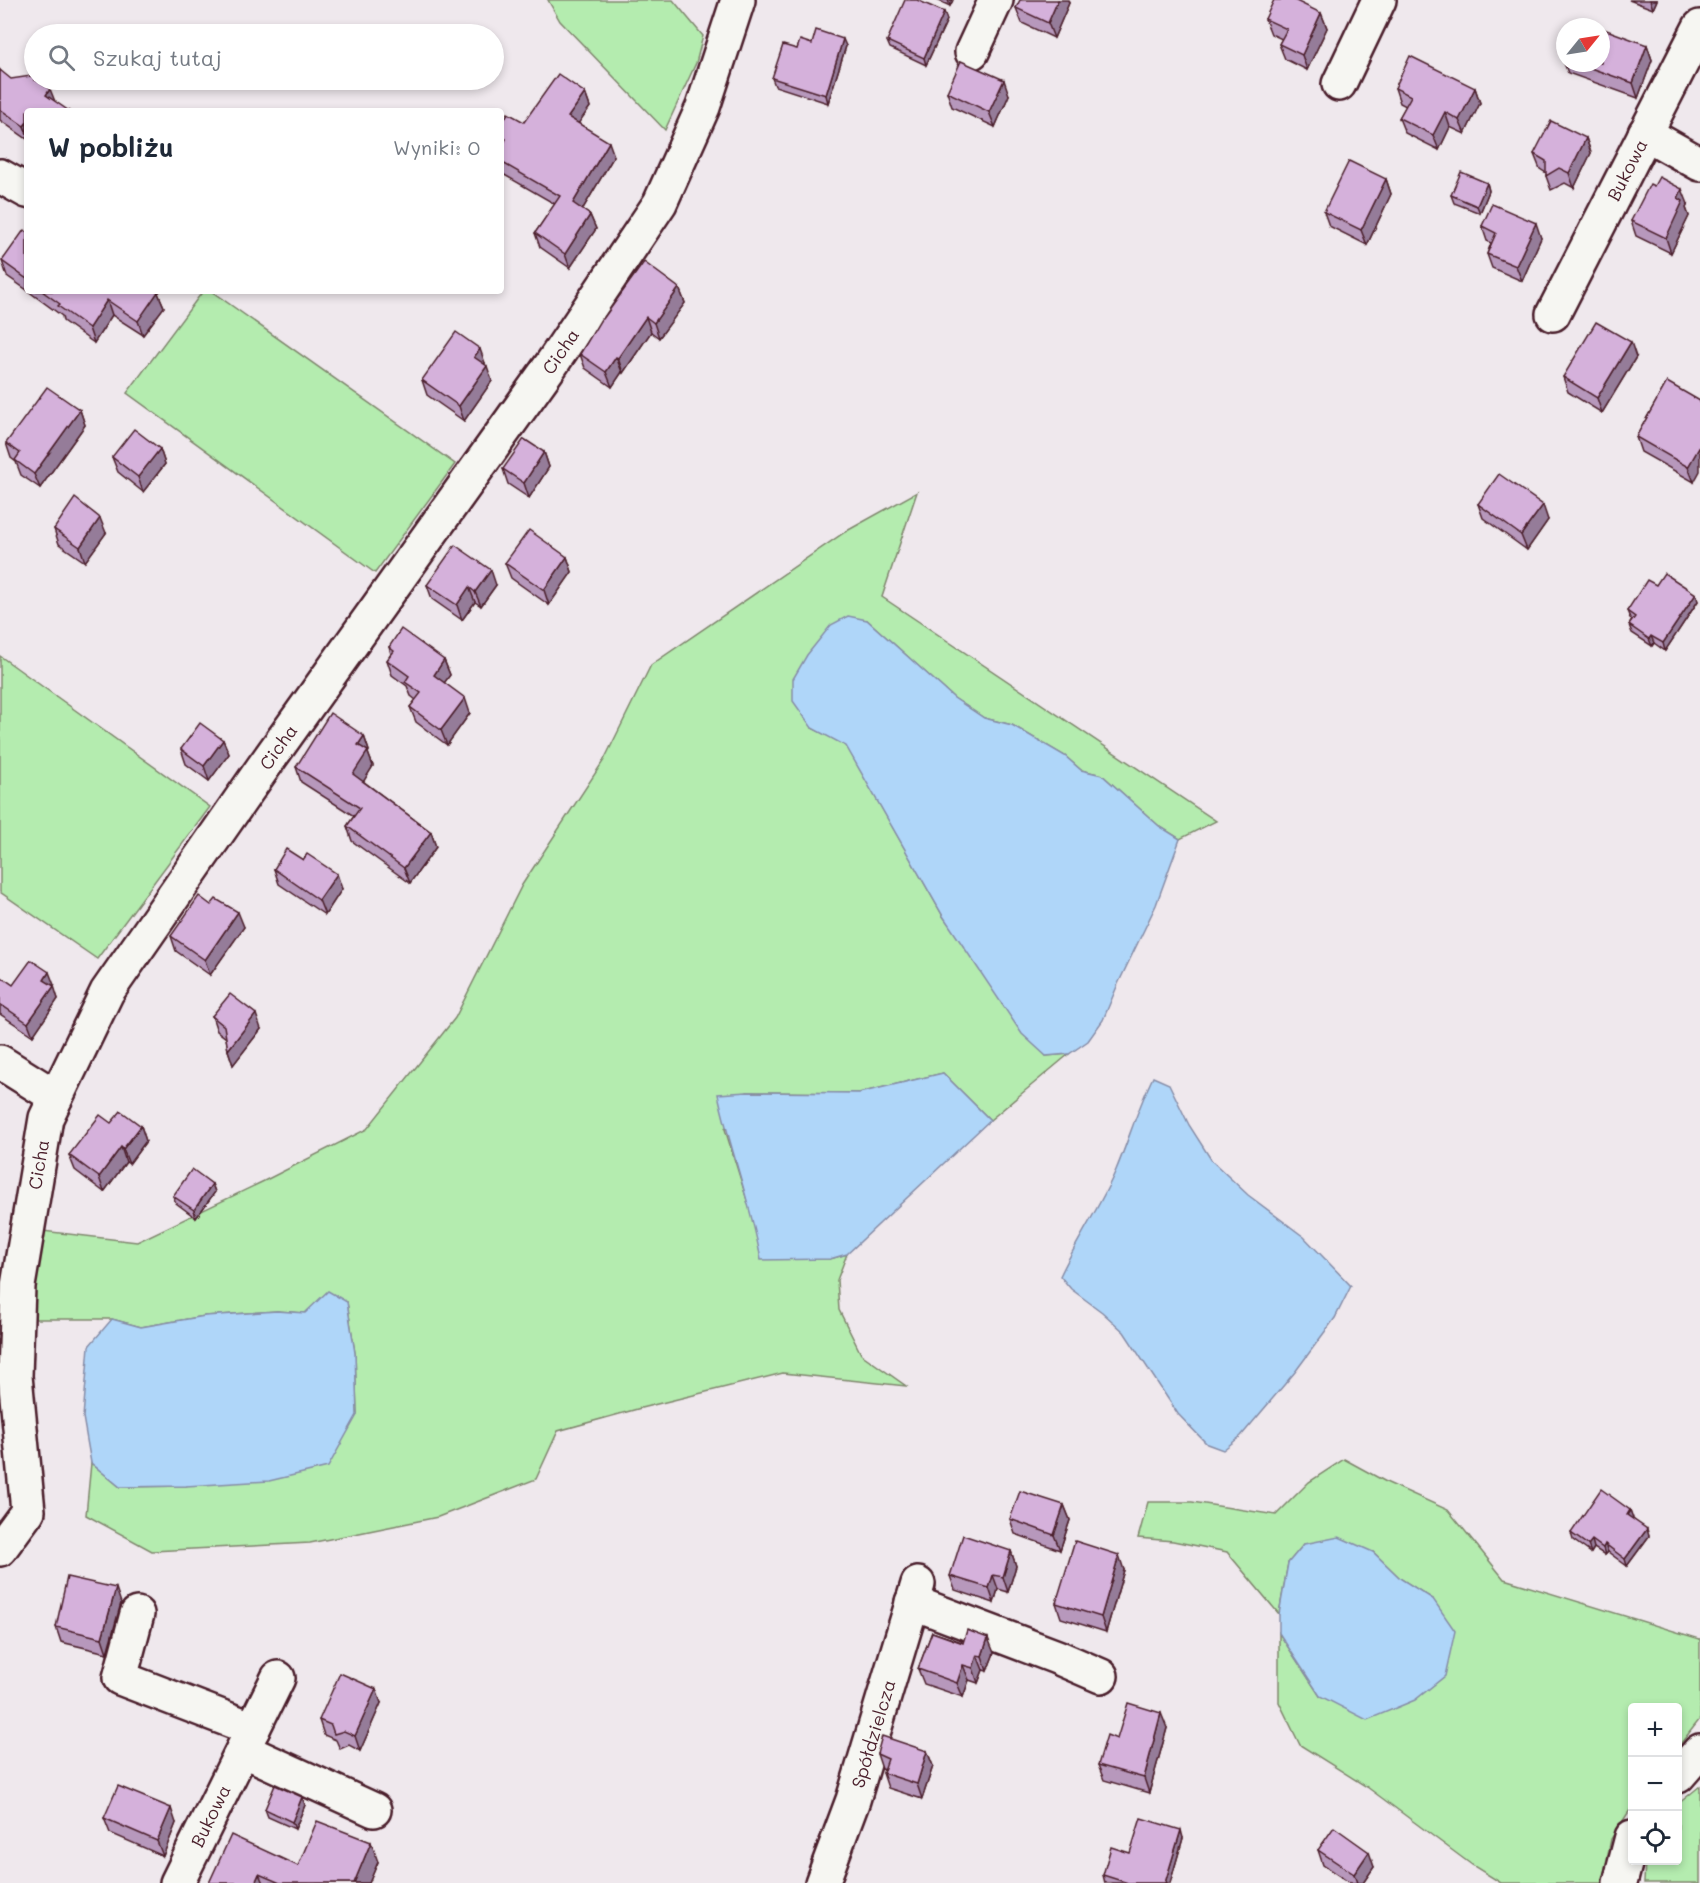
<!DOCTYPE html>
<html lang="pl">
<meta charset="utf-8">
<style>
body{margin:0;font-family:Mali,sans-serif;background:#f6f6f7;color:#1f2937}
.controls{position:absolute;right:18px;bottom:18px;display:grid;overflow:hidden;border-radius:6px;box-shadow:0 3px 9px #0003}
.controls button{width:54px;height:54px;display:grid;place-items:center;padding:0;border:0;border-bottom:2px solid #e0e1e3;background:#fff;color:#1f2937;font:30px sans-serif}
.compass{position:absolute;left:1556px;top:18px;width:54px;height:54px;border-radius:50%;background:#fff;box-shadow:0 3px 9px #0003;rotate:60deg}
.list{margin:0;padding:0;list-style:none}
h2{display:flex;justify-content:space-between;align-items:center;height:78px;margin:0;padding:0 24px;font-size:26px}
h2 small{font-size:20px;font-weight:400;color:#747a83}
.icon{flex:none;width:33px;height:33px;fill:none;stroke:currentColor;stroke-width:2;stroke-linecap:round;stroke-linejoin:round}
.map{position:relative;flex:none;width:1700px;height:1883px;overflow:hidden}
.search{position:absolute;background:#fff;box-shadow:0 3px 9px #0003;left:24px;top:24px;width:480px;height:66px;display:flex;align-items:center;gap:15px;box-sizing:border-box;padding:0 21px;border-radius:33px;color:#747a83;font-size:22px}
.panel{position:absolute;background:#fff;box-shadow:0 3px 9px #0003;left:24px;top:108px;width:480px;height:186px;border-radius:6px}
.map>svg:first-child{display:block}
.green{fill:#b4ecaf;stroke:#7f866d;stroke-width:1.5}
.water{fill:#afd6f9;stroke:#878da7;stroke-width:1.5}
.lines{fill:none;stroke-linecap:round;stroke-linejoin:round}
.minor-casing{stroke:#4a1f2b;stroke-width:38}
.minor{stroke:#f6f6f2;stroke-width:33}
.wall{fill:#b798bc;stroke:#4a1f2b;stroke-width:1.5}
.shaded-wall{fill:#957c99;stroke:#4a1f2b;stroke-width:1.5}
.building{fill:#d5b1db;stroke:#4a1f2b;stroke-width:1.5}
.labels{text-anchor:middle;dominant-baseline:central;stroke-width:4.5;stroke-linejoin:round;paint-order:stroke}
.street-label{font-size:18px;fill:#4a1f2b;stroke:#f6f6f2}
</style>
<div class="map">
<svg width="1700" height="1883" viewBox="0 0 1700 1883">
<rect width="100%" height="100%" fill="#efe8ed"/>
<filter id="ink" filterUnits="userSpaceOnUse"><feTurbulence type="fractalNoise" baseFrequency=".0167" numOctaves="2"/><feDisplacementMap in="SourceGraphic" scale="12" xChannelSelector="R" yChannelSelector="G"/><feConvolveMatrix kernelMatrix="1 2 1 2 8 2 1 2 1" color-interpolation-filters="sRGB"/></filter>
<g filter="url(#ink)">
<!-- green -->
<g class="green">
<path d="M 548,0 L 673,0 L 703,36 L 696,63 L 665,130 L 560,21 Z"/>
<path d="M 203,291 L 211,291 L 455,464 L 375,573 L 127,393 Z"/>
<path d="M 917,492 L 882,597 L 1216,821 L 1180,839 L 1159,826 L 1102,775 L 1081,770 L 1065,756 L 1012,725 L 984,718 L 954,698 L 867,620 L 812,728 L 846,745 L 943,916 L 1046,1056 L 1069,1054 L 990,1120 L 943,1073 L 859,1093 L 747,1092 L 725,1129 L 756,1229 L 761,1259 L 830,1259 L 847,1254 L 837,1280 L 839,1310 L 861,1354 L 906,1386 L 783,1373 L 641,1408 L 558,1431 L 536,1479 L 438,1517 L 310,1543 L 152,1551 L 86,1515 L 91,1463 L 120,1487 L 186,1486 L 357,1415 L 355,1353 L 347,1302 L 305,1313 L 277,1311 L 205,1316 L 141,1327 L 112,1319 L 29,1319 L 43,1231 L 137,1242 L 264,1181 L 367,1129 L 455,1018 L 522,885 L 604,760 L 651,665 L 845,532 Z"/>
<path d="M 0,656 L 210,807 L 97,959 L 0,892 Z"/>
<path d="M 1344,1459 L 1388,1483 L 1448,1510 L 1504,1579 L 1700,1639 L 1700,1719 L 1678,1747 L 1678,1708 L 1632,1708 L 1632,1807 L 1611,1839 L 1602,1883 L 1501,1883 L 1472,1865 L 1367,1787 L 1300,1745 L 1279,1702 L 1279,1633 L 1320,1696 L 1433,1599 L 1401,1579 L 1373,1552 L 1304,1544 L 1288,1563 L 1279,1614 L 1227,1552 L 1173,1541 L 1138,1538 L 1148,1502 L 1192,1502 L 1276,1515 L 1309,1482 Z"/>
<path d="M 1700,1786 L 1700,1883 L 1644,1883 L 1645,1861 L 1678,1860 L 1678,1804 Z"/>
</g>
<!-- water -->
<g class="water">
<path d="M 848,616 L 867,620 L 954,698 L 984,718 L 1012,725 L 1065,756 L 1081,770 L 1102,775 L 1159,826 L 1180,839 L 1156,905 L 1118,984 L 1103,1020 L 1088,1041 L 1069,1054 L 1046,1056 L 1022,1034 L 943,916 L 846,746 L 812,728 L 793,701 L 793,679 L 807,655 L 831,625 Z"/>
<path d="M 943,1073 L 990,1120 L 847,1254 L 830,1259 L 761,1260 C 751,1203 730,1150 718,1094 L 747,1092 L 859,1093 Z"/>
<path d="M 1153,1077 L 1169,1084 L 1189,1125 L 1212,1161 L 1248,1195 L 1304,1237 L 1351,1286 L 1335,1318 L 1295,1372 L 1241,1436 L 1223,1450 L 1207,1444 L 1178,1414 L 1124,1332 L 1102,1312 L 1071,1289 L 1060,1276 C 1077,1240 1100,1207 1116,1170 C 1129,1139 1138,1107 1153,1077 Z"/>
<path d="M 328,1291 L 347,1302 L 355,1353 L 357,1415 L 328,1467 L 269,1481 L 186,1486 L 120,1487 L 91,1463 L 83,1417 L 89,1346 L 112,1319 L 141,1327 L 205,1316 L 277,1311 L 305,1313 Z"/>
<path d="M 1339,1537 L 1373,1552 L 1401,1579 L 1433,1599 L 1455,1631 L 1445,1676 L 1415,1700 L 1367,1720 L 1320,1696 L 1279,1633 L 1279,1614 L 1288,1563 L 1304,1544 Z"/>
</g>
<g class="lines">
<!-- minor casing -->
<g class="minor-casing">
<g id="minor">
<path d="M 972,52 L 996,0"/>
<path d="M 1339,84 L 1379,0"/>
<path d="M 1645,133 L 1700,164"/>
<path d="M 0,176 L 27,191"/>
<path id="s1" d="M 1553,314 L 1700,27"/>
<path d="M 0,1062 L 56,1097"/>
<path id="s2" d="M 0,1549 L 28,1511 L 15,1376 L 18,1286 L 46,1118 L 107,992 L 262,769 L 551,365 L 660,203 L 703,107 L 738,0"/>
<path d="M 912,1602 L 1057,1657 L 1101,1676"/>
<path d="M 137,1614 L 120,1678 L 253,1729"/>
<path d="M 243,1750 L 374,1810"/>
<path d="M 1678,1776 L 1700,1751"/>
<path id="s3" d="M 177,1883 L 278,1678"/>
<path id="s4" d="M 822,1883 L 853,1800 L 918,1584"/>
<path d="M 1620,1883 L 1632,1837"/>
</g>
</g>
<!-- minor -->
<use href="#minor" class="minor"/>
</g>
<!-- wall -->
<g class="wall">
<path d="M 937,0 L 953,0 L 950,6 Z"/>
<path d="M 1629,0 L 1657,0 L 1653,9 Z"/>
<path d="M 1069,3 L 1054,38 L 1022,23 L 1016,8 Z"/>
<path d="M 944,12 L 947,20 L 926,65 L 890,48 L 887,41 Z"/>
<path d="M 1321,13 L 1327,28 L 1307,70 L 1285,59 L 1279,44 L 1282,39 L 1271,34 L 1265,19 Z"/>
<path d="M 1647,45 L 1652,60 L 1638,98 L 1568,73 L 1562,58 L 1565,51 L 1565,63 L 1601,63 Z"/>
<path d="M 846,46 L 828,103 L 775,86 L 772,78 L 797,49 Z"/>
<path d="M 0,70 L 27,111 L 27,139 L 0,120 Z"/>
<path d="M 1395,88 L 1475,88 L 1480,103 L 1465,134 L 1450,127 L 1439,150 L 1405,133 L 1399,118 L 1406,106 L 1400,103 Z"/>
<path d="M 947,92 L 1009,95 L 995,127 L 952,107 Z"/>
<path d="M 585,93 L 590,107 L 578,123 L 614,156 L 582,210 L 590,215 L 596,229 L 570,268 L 540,247 L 535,233 L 555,204 L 501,173 L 501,125 L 524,122 Z"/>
<path d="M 1586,138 L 1591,153 L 1574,188 L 1565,183 L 1551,190 L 1546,176 L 1546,173 L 1540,169 L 1534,154 Z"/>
<path d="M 1386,179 L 1391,194 L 1367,245 L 1329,226 L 1324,212 Z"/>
<path d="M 1487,183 L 1489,191 L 1480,213 L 1454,203 L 1451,195 Z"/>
<path d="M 1688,204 L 1686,208 L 1689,216 L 1671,253 L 1636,236 L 1631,221 Z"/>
<path d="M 1482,226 L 1541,238 L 1522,281 L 1492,268 L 1487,254 L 1491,243 L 1487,241 Z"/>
<path d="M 27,232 L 27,290 L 7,276 L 2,261 Z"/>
<path d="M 679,288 L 685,303 L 659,338 L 651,332 L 623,373 L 622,372 L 612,387 L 585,368 L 580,354 L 603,319 Z"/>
<path d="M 28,291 L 160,291 L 158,293 L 164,307 L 143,335 L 112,315 L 94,343 L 63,321 L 62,316 Z"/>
<path d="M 1636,357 L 1602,413 L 1568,392 L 1563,377 Z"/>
<path d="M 485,363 L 485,364 L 492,381 L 464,421 L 427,395 L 422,380 Z"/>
<path d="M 1667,382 L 1694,482 L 1641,452 L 1636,437 Z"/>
<path d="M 80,410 L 85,425 L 40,488 L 21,475 L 16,462 L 11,458 L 6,443 Z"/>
<path d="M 160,449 L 165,464 L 143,492 L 118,472 L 112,457 Z"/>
<path d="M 544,452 L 549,467 L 529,498 L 508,484 L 503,469 Z"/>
<path d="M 1478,504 L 1548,520 L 1527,550 L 1483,518 Z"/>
<path d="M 54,529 L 106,533 L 85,562 L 59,544 Z"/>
<path d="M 567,557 L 572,572 L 549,605 L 511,578 L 505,563 Z"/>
<path d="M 427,585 L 496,585 L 481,606 L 475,602 L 462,620 L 432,599 Z"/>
<path d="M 1656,585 L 1698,601 L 1665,651 L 1654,643 L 1652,646 L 1632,633 L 1629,625 L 1632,620 L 1630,618 L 1627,611 Z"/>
<path d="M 389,647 L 444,660 L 450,675 L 444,683 L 470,713 L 447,745 L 416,722 L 410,707 L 416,700 L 411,696 L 407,686 L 392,675 L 387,660 L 391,654 Z"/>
<path d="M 364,736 L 369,751 L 368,753 L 373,766 L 363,781 L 431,832 L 436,847 L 410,883 L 352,841 L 347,826 L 354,816 L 301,782 L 296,767 Z"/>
<path d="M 223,740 L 229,754 L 209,781 L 186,764 L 181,749 Z"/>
<path d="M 274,869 L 342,889 L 325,915 L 279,884 Z"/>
<path d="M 211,905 L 244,927 L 210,975 L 176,951 L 171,936 Z"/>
<path d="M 0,976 L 13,985 L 54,985 L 53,986 L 58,999 L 33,1036 L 0,1014 Z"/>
<path d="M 212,1016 L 261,1029 L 233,1065 L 228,1050 L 226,1038 L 217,1031 Z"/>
<path d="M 111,1123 L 141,1126 L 146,1141 L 129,1164 L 126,1162 L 104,1192 L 75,1170 L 69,1155 Z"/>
<path d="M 212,1184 L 215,1192 L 196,1218 L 176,1203 L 173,1196 Z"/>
<path d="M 1064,1505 L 1070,1520 L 1060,1550 L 1015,1534 L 1010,1519 Z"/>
<path d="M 1630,1510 L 1632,1518 L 1649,1536 L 1627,1566 L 1608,1552 L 1605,1555 L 1594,1548 L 1591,1553 L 1573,1540 L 1571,1533 Z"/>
<path d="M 1011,1551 L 1016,1566 L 1008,1592 L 998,1589 L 994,1603 L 955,1590 L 950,1576 Z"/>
<path d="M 1124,1570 L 1106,1632 L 1061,1618 L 1056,1603 Z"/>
<path d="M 121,1603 L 107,1653 L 61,1642 L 56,1627 Z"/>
<path d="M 932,1632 L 994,1653 L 987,1671 L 983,1670 L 978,1683 L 969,1680 L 963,1697 L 924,1684 L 918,1669 Z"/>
<path d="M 381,1703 L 360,1751 L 349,1745 L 340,1749 L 336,1740 L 324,1735 L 319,1720 Z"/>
<path d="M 1167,1728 L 1149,1793 L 1104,1780 L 1098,1765 L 1117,1739 Z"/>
<path d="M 927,1751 L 933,1766 L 922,1799 L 888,1788 L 883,1773 L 884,1770 L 882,1769 L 877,1754 Z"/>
<path d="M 305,1805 L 295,1829 L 268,1817 L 265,1809 Z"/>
<path d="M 104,1818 L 176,1823 L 163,1856 L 110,1833 Z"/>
<path d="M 1183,1838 L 1170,1883 L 1105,1883 L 1103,1875 L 1130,1853 Z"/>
<path d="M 1318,1850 L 1374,1867 L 1363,1883 L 1350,1883 L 1323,1865 Z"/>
<path d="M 378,1862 L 369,1883 L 209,1883 L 298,1866 Z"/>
</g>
<!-- shaded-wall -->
<g class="shaded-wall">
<path d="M 948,0 L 953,0 L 950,6 Z"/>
<path d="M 1058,0 L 1068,0 L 1069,3 L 1054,38 L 1048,23 Z"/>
<path d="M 1650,0 L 1657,0 L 1653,9 Z"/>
<path d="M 944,12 L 947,20 L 926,65 L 924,58 Z"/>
<path d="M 1321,13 L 1327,28 L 1307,70 L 1302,55 Z"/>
<path d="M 843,39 L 846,46 L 828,103 L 826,95 Z"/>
<path d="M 1647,45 L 1652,60 L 1638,98 L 1633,83 Z"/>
<path d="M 1004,80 L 1009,95 L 995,127 L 989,112 Z"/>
<path d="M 1475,88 L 1480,103 L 1465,134 L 1459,120 Z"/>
<path d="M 50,89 L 56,104 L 46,95 Z"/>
<path d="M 585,93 L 590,107 L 573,131 L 568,117 Z"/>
<path d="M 1445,112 L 1450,127 L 1439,150 L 1433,135 Z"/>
<path d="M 27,122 L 27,134 L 24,126 Z"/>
<path d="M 1586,138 L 1591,153 L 1574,188 L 1569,173 Z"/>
<path d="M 609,142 L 614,156 L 578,217 L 573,203 Z"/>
<path d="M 1386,179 L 1391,194 L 1367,245 L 1361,230 Z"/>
<path d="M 1487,183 L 1489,191 L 1480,213 L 1477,206 Z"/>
<path d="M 1682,189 L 1688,204 L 1686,208 L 1689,216 L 1671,253 L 1666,238 L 1678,198 Z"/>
<path d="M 590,215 L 596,229 L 570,268 L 565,254 Z"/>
<path d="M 1536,223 L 1541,238 L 1522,281 L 1516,266 Z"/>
<path d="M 679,288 L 685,303 L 659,338 L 654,323 Z"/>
<path d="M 150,291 L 160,291 L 158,293 L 164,307 L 143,335 L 138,321 Z"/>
<path d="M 107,300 L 112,315 L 94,343 L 89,328 Z"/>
<path d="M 646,317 L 651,332 L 623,373 L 618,358 Z"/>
<path d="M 1631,342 L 1636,357 L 1602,413 L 1597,398 Z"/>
<path d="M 480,349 L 485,363 L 480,372 L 474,357 Z"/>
<path d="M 616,357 L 622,372 L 612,387 L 606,372 Z"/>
<path d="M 487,366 L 492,381 L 464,421 L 459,406 Z"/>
<path d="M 80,410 L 85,425 L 40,488 L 34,474 Z"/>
<path d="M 1700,446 L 1700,471 L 1694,482 L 1688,467 Z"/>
<path d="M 160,449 L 165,464 L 143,492 L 138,477 Z"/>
<path d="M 544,452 L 549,467 L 529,498 L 524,483 Z"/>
<path d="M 1543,505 L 1548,520 L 1527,550 L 1521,535 Z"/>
<path d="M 100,518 L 106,533 L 85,562 L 80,547 Z"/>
<path d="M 567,557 L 572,572 L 549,605 L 544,590 Z"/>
<path d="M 491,570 L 496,585 L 481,606 L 475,592 Z"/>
<path d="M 469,587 L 475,602 L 462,620 L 457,605 Z"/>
<path d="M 1696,594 L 1698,601 L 1665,651 L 1663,643 Z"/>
<path d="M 1651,636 L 1654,643 L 1652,646 L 1649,639 Z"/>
<path d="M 444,660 L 450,675 L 439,690 L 434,675 Z"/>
<path d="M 465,698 L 470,713 L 447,745 L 441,730 Z"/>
<path d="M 364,736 L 369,751 L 368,753 L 373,766 L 359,789 L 353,774 L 358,745 Z"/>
<path d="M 223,740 L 229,754 L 209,781 L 204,766 Z"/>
<path d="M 431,832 L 436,847 L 410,883 L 404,868 Z"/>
<path d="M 337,874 L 342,889 L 325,915 L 319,900 Z"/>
<path d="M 238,912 L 244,927 L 210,975 L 205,960 Z"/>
<path d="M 49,972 L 54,985 L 49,992 L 44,980 Z"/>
<path d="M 54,986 L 58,999 L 33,1036 L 28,1023 Z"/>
<path d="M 256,1014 L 261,1029 L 233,1065 L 228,1050 Z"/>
<path d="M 141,1126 L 146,1141 L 129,1164 L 123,1149 Z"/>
<path d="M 121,1147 L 126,1162 L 104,1192 L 99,1177 Z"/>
<path d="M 212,1184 L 215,1192 L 196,1218 L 194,1210 Z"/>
<path d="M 1064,1505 L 1070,1520 L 1060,1550 L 1054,1535 Z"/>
<path d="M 1630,1510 L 1633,1518 L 1630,1522 L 1627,1515 Z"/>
<path d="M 1647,1529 L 1649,1536 L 1627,1566 L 1625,1559 Z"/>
<path d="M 1592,1540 L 1594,1548 L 1591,1553 L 1588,1545 Z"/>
<path d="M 1605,1544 L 1608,1552 L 1605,1555 L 1603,1548 Z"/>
<path d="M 1011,1551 L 1016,1566 L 1008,1592 L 1003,1577 Z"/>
<path d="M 1119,1555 L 1124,1570 L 1106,1632 L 1101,1617 Z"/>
<path d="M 993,1575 L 998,1589 L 994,1603 L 989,1588 Z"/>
<path d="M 116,1588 L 121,1603 L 107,1653 L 102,1638 Z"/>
<path d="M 988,1638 L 994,1653 L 987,1671 L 982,1656 Z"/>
<path d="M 977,1655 L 983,1670 L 978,1683 L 973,1668 Z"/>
<path d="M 963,1665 L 969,1680 L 963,1697 L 957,1683 Z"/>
<path d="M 376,1689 L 381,1703 L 360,1751 L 355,1736 Z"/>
<path d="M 1161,1713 L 1167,1728 L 1149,1793 L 1144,1778 Z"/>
<path d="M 927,1751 L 933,1766 L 922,1799 L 917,1784 Z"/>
<path d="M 302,1797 L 305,1805 L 295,1829 L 292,1822 Z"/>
<path d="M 171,1808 L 176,1823 L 163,1856 L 157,1841 Z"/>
<path d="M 1181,1830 L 1183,1838 L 1170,1883 L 1165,1883 Z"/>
<path d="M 371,1842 L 378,1862 L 369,1883 L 354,1883 Z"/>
<path d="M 1369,1852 L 1374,1867 L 1363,1883 L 1357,1883 L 1354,1874 Z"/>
<path d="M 259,1874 L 263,1883 L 255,1883 Z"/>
</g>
<!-- building -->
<g class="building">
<path d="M 905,0 L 917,0 L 944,12 L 924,58 L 887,41 Z"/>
<path d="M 1020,0 L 1058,0 L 1048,23 L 1016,8 Z"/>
<path d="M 1274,0 L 1294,0 L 1321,13 L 1302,55 L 1279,44 L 1287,29 L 1265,19 Z"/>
<path d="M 1576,19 L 1598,27 L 1574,27 Z"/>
<path d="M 1601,28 L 1647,45 L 1633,83 L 1576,63 L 1601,63 Z"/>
<path d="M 816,30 L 843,39 L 826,95 L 772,78 L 783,45 L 797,49 L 800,40 L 812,44 Z"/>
<path d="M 1410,56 L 1475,88 L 1459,120 L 1445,112 L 1433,135 L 1399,118 L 1411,96 L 1395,88 Z"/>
<path d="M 961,61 L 1004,80 L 989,112 L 947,92 Z"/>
<path d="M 0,70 L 11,79 L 31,76 L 34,78 L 34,80 L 36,80 L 50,89 L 46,95 L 69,111 L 27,111 L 27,122 L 24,126 L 0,109 Z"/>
<path d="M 558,74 L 585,93 L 568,117 L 609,142 L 573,203 L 590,215 L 565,254 L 535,233 L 560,196 L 501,162 L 501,148 L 506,139 L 501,136 L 501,125 L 508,113 L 524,122 Z"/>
<path d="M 1551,121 L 1586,138 L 1569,173 L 1559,168 L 1546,176 L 1546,161 L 1534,154 Z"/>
<path d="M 1349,161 L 1386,179 L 1361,230 L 1324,212 Z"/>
<path d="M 1461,172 L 1487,183 L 1477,206 L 1451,195 Z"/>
<path d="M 1659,177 L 1682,189 L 1678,198 L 1683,201 L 1666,238 L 1631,221 L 1650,184 L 1654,186 Z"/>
<path d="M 1492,204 L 1536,223 L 1516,266 L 1487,254 L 1496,233 L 1482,226 Z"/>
<path d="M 24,230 L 27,232 L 27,279 L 2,261 Z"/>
<path d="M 644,262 L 679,288 L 654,323 L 646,317 L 618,358 L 616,357 L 606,372 L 580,354 L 601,319 L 603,319 Z"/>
<path d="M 42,291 L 157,291 L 158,292 L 138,321 L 107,300 L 89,328 L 58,306 L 60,304 Z"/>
<path d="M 1596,322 L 1631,342 L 1597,398 L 1563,377 Z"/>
<path d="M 456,332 L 480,349 L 474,357 L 487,366 L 459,406 L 422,380 Z"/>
<path d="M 1667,382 L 1700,401 L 1700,446 L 1688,467 L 1636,437 Z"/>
<path d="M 47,387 L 80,410 L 34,474 L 15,460 L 20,453 L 6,443 Z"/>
<path d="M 134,429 L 160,449 L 138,477 L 112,457 Z"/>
<path d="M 524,439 L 544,452 L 524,483 L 503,469 Z"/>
<path d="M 1499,474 L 1543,505 L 1521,535 L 1478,504 Z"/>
<path d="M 75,498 L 100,518 L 80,547 L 54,529 Z"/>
<path d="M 529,530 L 567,557 L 544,590 L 505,563 Z"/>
<path d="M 455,545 L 491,570 L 475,592 L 469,587 L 457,605 L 427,585 Z"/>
<path d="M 1664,573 L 1696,594 L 1663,643 L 1651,636 L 1649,639 L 1629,625 L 1635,617 L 1627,611 L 1647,580 L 1656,585 Z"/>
<path d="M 401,629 L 444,660 L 434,675 L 465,698 L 441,730 L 410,707 L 421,693 L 405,682 L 409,676 L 387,660 L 394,651 L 389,647 Z"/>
<path d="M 330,713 L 364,736 L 358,745 L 368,751 L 353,774 L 431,832 L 404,868 L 347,826 L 360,808 L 296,767 Z"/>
<path d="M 200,723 L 223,740 L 204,766 L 181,749 Z"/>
<path d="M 286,849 L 303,860 L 307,854 L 337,874 L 319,900 L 274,869 Z"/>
<path d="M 199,896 L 211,905 L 216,899 L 238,912 L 205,960 L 171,936 Z"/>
<path d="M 31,960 L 49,972 L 44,980 L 54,986 L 28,1023 L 0,1004 L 0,976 L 13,985 Z"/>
<path d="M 230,994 L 256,1014 L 228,1050 L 224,1026 L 212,1016 Z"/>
<path d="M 121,1111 L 141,1126 L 123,1149 L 121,1147 L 99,1177 L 69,1155 L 100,1115 L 111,1123 Z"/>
<path d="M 192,1169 L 212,1184 L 194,1210 L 173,1196 Z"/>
<path d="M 1601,1489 L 1630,1510 L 1627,1515 L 1647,1529 L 1625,1559 L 1605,1544 L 1603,1548 L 1592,1540 L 1588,1545 L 1571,1533 Z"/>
<path d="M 1020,1491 L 1064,1505 L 1054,1535 L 1010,1519 Z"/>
<path d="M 963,1535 L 1011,1551 L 1003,1577 L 993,1575 L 989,1588 L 950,1576 Z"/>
<path d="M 1075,1541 L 1119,1555 L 1101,1617 L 1056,1603 Z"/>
<path d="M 67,1577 L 116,1588 L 102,1638 L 56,1627 Z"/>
<path d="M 967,1630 L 988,1638 L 982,1656 L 977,1655 L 973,1668 L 963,1665 L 957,1683 L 918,1669 L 932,1632 L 963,1643 Z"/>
<path d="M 340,1673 L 376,1689 L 355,1736 L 344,1731 L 334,1734 L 331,1725 L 319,1720 Z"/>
<path d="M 1128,1703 L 1161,1713 L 1144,1778 L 1098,1765 L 1107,1735 L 1117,1739 Z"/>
<path d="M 882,1736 L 927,1751 L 917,1784 L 883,1773 L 888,1759 L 877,1754 Z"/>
<path d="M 275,1785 L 302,1797 L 292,1822 L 265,1809 Z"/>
<path d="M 118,1786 L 171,1808 L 157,1841 L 104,1818 Z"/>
<path d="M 1141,1818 L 1181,1830 L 1165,1883 L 1128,1883 L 1103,1875 L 1111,1847 L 1130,1853 Z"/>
<path d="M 317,1821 L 371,1842 L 354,1883 L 280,1883 L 259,1874 L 255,1883 L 209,1883 L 231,1835 L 298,1866 Z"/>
<path d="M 1334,1827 L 1369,1852 L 1354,1874 L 1318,1850 Z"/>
</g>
</g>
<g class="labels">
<!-- street labels -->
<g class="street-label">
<text stroke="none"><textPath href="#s1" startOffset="162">Bukowa</textPath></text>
<text stroke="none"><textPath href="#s2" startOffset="1368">Cicha</textPath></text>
<text stroke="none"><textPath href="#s2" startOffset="882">Cicha</textPath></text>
<text stroke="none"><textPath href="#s2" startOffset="396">Cicha</textPath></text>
<text stroke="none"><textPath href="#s4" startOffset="158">Spółdzielcza</textPath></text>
<text stroke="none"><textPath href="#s3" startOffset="75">Bukowa</textPath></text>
</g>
</g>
</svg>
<div class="controls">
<button>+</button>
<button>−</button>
<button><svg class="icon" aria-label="locate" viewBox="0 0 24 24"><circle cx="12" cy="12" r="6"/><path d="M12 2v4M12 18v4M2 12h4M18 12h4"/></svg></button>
</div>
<svg class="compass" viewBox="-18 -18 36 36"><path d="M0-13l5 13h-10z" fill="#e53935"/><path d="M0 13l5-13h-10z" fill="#747a83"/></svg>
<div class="search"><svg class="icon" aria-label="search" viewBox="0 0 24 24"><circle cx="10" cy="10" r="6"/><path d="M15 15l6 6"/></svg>Szukaj tutaj</div>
<section class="panel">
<h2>W pobliżu<small>Wyniki: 0</small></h2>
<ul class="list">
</ul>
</section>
</div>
